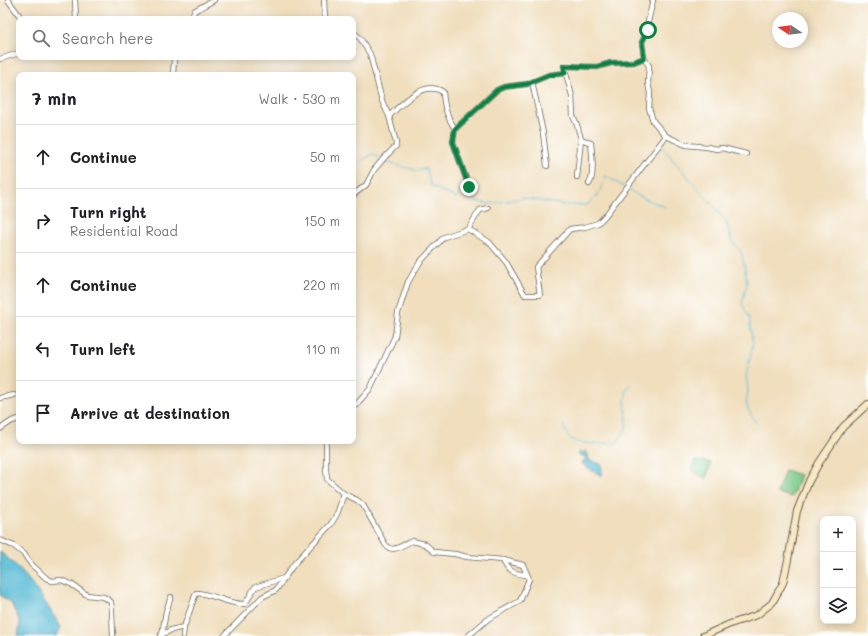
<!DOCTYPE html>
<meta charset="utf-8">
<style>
body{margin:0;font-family:Mali,sans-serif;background:#f2f2f2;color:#202124}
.controls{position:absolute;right:12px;bottom:12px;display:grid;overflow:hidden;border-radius:8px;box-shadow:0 2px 10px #0003}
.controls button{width:36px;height:36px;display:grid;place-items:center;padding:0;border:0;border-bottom:1px solid #e0e0e0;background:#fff;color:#202124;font:20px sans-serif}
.compass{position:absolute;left:772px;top:12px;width:36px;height:36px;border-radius:50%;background:#fff;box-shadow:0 2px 10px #0003;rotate:283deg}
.stop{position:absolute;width:12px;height:12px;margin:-9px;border:3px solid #0b8043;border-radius:50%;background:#fff}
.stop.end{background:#0b8043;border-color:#fff;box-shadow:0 1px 4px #0008}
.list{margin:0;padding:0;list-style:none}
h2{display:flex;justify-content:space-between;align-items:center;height:52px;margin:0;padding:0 16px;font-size:17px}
h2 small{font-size:13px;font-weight:400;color:#757577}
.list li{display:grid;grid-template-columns:26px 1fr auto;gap:12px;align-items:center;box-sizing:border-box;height:64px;padding:0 16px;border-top:1px solid #e0e0e0}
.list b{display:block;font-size:15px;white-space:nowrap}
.list p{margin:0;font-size:13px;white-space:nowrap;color:#757577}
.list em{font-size:13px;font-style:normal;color:#757577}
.icon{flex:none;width:22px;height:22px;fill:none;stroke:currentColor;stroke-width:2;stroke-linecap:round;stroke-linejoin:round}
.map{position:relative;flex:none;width:868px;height:636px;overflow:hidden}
.search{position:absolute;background:#fff;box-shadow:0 2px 10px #0003;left:16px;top:16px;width:340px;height:44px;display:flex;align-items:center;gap:10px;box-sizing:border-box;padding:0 14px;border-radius:8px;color:#757577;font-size:15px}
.panel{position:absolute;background:#fff;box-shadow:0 2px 10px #0003;left:16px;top:72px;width:340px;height:372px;border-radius:8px}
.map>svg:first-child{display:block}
.green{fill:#79c989;stroke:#4a7252}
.water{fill:#55b9d4;stroke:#386a78}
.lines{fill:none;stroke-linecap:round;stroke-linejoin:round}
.stream{stroke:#55b9d4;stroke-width:1}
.minor-casing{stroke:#666054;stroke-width:6}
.secondary-casing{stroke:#666054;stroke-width:8}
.minor{stroke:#fff;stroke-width:4.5}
.secondary{stroke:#f8e8c3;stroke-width:6}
.route{stroke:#0b8043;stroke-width:5}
</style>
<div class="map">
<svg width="868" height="636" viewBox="0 0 868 636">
<rect width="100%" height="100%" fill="#fff"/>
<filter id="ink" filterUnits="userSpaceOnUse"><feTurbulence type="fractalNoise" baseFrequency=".025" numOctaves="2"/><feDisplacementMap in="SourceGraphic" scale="8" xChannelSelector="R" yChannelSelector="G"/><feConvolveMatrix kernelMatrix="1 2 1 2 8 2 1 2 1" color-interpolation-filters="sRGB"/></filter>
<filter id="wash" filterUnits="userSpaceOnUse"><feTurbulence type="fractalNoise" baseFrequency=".012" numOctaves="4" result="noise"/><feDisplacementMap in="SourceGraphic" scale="16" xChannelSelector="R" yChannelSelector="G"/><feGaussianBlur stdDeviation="0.9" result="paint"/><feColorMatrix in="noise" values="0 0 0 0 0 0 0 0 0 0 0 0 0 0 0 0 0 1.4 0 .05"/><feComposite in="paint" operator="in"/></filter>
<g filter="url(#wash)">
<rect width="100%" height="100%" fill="#f0debc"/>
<!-- green -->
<g class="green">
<path d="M 695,460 L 711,463 L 706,479 L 691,470 Z"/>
<path d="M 785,470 L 800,475 L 792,497 L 777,493 Z"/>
</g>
<!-- water -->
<g class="water">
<path d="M 586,450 L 590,461 L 601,464 L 602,470 L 602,476 L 586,467 L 585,464 L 582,464 L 583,461 L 586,459 L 584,456 L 578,455 L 580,452 L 584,453 Z"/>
<path d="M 0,552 C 26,571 44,600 61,627 L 57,636 L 18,636 L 20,622 L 11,603 L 0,595 Z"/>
</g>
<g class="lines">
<!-- stream -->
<g class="stream">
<path d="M 663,148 L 726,221 L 732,241 L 741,252 L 744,264 L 747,283 L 742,304 L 749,317 L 753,344 L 746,376 L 748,391 L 746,404 L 750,413 L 756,423"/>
<path d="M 385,162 L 418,171 L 426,168 L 431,186 L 456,198 L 463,188 L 468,187"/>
<path d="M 353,166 L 373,154 L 379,158"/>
<path d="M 470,189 L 475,201 L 489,204 L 523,198 L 565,205 L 587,205 L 598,195 L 606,176 L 624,187"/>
<path d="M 629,190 L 643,198 L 665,207"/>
<path d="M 563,425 C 565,430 567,436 571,439 C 581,446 605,443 617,443 L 626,429 L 627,419 L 625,401 L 627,389 L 631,384"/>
</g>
</g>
</g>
<g filter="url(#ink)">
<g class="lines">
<!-- minor casing -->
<g class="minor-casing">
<g id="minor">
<path d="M 8,0 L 22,19"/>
<path d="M 75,0 L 76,19"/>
<path d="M 324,0 L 325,19"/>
<path d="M 192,19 L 194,11 L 214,0"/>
<path d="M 353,32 L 360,38 L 370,54 L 382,101 L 389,116 L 396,143 L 396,146 L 384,158 L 374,170 L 366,185 L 353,195"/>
<path d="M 0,59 L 19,53"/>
<path d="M 173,75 L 174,60 L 176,57"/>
<path d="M 532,82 L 543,133 L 547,166"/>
<path d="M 389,116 C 402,104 424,79 443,92 C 444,107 447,117 455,129"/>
<path d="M 666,136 L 686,145 L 707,147 L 717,149 L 722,148 L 746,154"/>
<path d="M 577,177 L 581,139"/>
<path d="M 589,184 C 595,175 592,154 591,143 L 581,139 L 577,125 L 573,116 L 572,96 L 564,66 L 597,67 L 611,63 L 634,62 L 644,58"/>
<path d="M 469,187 L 453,142 L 455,129 L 497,90 L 504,87 L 527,84 L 549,75 L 565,73"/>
<path d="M 468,229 L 480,210 L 488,208"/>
<path d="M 0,398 L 14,395"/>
<path d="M 353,406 L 355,406 L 370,389 L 395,336 L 398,313 L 408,282 L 420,262 L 444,237 L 468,229 L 489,242 L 506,262 L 525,295 L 540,295 L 536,267 L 570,229 L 585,227 L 598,223 L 605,216 L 666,136 L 653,121 L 649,108 L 650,93 L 648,83 L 649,66 L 644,58 L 642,42 L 648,30 L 648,22 L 653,0"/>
<path d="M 0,429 L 12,421 L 19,419"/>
<path d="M 344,494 L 357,500 L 363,505 L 385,544 C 392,555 403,544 412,541 L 425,544 L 434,552 L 455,554 L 467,557 L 503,560 L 523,565 L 529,579 L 520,601 L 488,619 L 468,636"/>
<path d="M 0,540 L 14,546 L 24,554 L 31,564 L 46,578 L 52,581 L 61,580 L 71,584 L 87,595 L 104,597 L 111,602 L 112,611 L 113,636"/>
<path d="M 503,560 C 507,572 516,574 527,575"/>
<path d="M 161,635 L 171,630 L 184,627"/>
<path d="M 162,635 L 166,611 L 171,597"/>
<path d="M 183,636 L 184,627 L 196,593 C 212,593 228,605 245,604 L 255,587 L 284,578"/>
<path d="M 224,636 L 262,597 L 276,590 L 294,564 L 331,524 L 337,514 L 344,494 L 327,479 L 326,470 L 326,441"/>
</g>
</g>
<!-- secondary casing -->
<g class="secondary-casing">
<path id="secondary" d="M 703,636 L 730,624 L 757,615 L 772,603 L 783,583 L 788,560 L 797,511 L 809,481 L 819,463 L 843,427 L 868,404"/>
</g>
<!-- minor -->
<use href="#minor" class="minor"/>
<!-- secondary -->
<use href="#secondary" class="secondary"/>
</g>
</g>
<g class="lines" filter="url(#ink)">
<!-- route -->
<path class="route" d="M 469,187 L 453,142 L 455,129 L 497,90 L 504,87 L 527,84 L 549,75 L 565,73 L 564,66 L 597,67 L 611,63 L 634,62 L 644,58 L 642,42 L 648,30"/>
</g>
</svg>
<div class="controls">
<button>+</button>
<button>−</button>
<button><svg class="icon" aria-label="layers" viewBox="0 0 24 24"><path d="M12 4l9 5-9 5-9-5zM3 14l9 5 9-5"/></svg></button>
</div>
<svg class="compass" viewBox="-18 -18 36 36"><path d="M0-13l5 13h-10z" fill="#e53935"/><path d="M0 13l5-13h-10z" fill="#757577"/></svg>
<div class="stop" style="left:648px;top:30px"></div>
<div class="stop end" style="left:469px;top:187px"></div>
<div class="search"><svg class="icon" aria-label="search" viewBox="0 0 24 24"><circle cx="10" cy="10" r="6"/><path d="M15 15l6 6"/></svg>Search here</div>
<section class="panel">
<h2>7 min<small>Walk · 530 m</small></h2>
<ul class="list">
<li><svg class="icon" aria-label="ahead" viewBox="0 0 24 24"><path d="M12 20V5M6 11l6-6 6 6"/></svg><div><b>Continue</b></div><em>50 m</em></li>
<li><svg class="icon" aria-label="right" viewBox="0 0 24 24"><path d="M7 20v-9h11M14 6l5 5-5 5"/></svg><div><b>Turn right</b><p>Residential Road</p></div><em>150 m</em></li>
<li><svg class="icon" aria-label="ahead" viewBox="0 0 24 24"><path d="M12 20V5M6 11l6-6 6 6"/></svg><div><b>Continue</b></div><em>220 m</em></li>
<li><svg class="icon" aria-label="left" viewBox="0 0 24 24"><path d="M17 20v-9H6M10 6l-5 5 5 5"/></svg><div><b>Turn left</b></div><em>110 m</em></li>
<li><svg class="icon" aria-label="arrive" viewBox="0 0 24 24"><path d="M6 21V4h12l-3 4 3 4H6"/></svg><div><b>Arrive at destination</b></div></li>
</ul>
</section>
</div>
